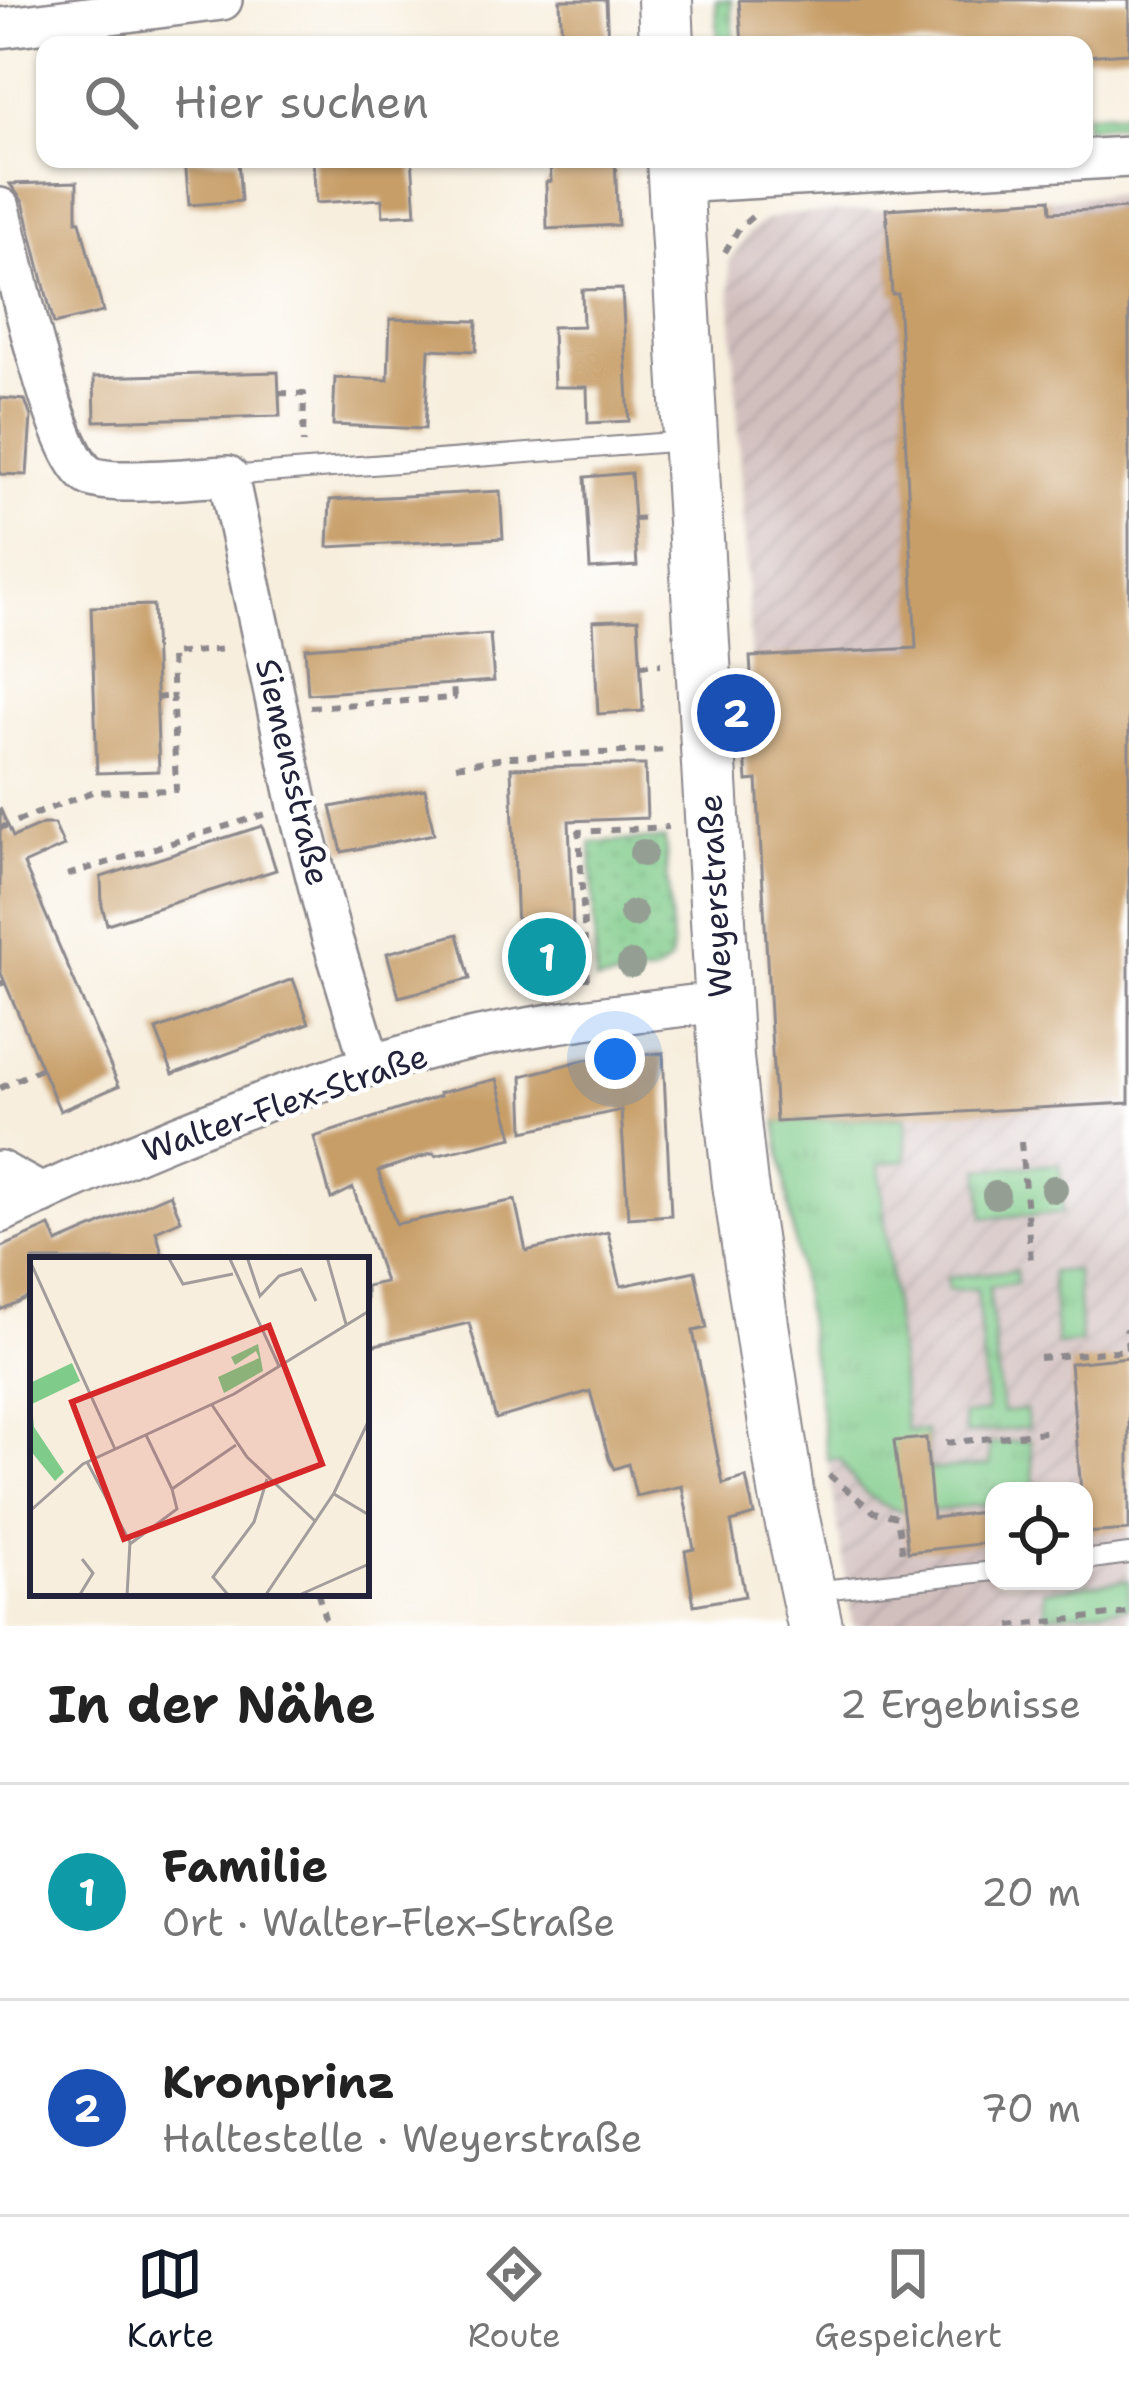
<!DOCTYPE html>
<html lang="de">
<meta charset="utf-8">
<style>
body{margin:0;font-family:"Shantell Sans",sans-serif;background:#f2f2f2;color:#222}
.controls{position:absolute;right:36px;bottom:36px;display:grid;overflow:hidden;border-radius:24px;box-shadow:0 3px 9px #0004}
.controls button{width:108px;height:108px;display:grid;place-items:center;padding:0;border:0;border-bottom:3px solid #e0e0e0;background:#fff;color:#222;font:60px sans-serif}
.you{position:absolute;left:615px;top:1059px;width:42px;height:42px;margin:-30px;border:9px solid #fff;border-radius:50%;background:#1a73e8;box-shadow:0 0 0 18px #1a73e833}
.badge{display:grid;place-items:center;width:78px;height:78px;border-radius:50%;background:#111827;color:#fff;font-size:39px;font-weight:700}
.pin{position:absolute;translate:-50% -50%;border:6px solid #fff;box-shadow:0 3px 12px #0006}
.list{margin:0;padding:0;list-style:none}
h2{display:flex;justify-content:space-between;align-items:center;height:156px;margin:0;padding:0 48px;font-size:51px}
h2 small{font-size:39px;font-weight:400;color:#767676}
.list li{display:grid;grid-template-columns:78px 1fr auto;gap:36px;align-items:center;box-sizing:border-box;height:216px;padding:0 48px;border-top:3px solid #e0e0e0}
.list b{display:block;font-size:45px;white-space:nowrap}
.list p{margin:0;font-size:39px;white-space:nowrap;color:#767676}
.list em{font-size:39px;font-style:normal;color:#767676}
.icon{flex:none;width:66px;height:66px;fill:none;stroke:currentColor;stroke-width:2;stroke-linecap:round;stroke-linejoin:round}
.map{position:relative;flex:none;width:1129px;height:1626px;overflow:hidden}
.search{position:absolute;background:#fff;box-shadow:0 3px 9px #0004;left:36px;right:36px;top:36px;height:132px;display:flex;align-items:center;gap:30px;box-sizing:border-box;padding:0 42px;border-radius:24px;color:#767676;font-size:45px}
.sheet{height:588px;background:#fff}
nav{display:flex;justify-content:space-around;align-items:center;box-sizing:border-box;height:168px;border-top:3px solid #e0e0e0;background:#fff;font-size:33px;color:#767676}
nav a{display:grid;justify-items:center;gap:6px}
nav .on{color:#111827}
.map>svg:first-child{display:block}
.industrial{fill:url(#industrial-furrows);fill-rule:evenodd}
.grass{fill:url(#grass-tufts);stroke:#507662;stroke-width:3}
.park{fill:url(#park-dots);stroke:#507662;stroke-width:3}
.building{fill:#c79e68}
.lines{fill:none;stroke-linecap:round;stroke-linejoin:round}
.service-casing{stroke:#8c888c;stroke-width:22}
.minor-casing{stroke:#8c888c;stroke-width:44}
.secondary-casing{stroke:#8c888c;stroke-width:58}
.path{stroke:#8c888c;stroke-width:6;stroke-dasharray:9 9;stroke-linecap:butt}
.service{stroke:#fff;stroke-width:18}
.minor{stroke:#fff;stroke-width:39}
.secondary{stroke:#fff;stroke-width:54}
.tree{fill:#949e93}
.labels{text-anchor:middle;dominant-baseline:central;stroke-width:9;stroke-linejoin:round;paint-order:stroke}
.street-label{font-size:33px;fill:#22223b;stroke:#fff}
.inset-road{fill:none;stroke:#a29c9c;stroke-width:3}
.view{fill:#d62828;fill-opacity:0.15;stroke:#d62828;stroke-width:6}
.inset-edge{fill:none;stroke:#22223b;stroke-width:6}
</style>
<div class="map">
<svg width="1129" height="1626" viewBox="0 0 1129 1626">
<defs>
<pattern id="industrial-furrows" width="10" height="10" patternUnits="userSpaceOnUse" patternTransform="scale(3)"><rect width="10" height="10" fill="#d1bfbe"/><path d="M-1 1l2-2M0 10L10 0M9 11l2-2" fill="none" stroke="#b3a4a4"/></pattern>
<pattern id="grass-tufts" width="24" height="20" patternUnits="userSpaceOnUse" patternTransform="scale(3)"><rect width="24" height="20" fill="#7fcb89"/><path d="M3 7l-1-3M5 7V3M7 7l1-3M15 17l-1-3M17 17v-4M19 17l1-3" fill="none" stroke="#6dae77"/></pattern>
<pattern id="park-dots" width="8" height="8" patternUnits="userSpaceOnUse" patternTransform="scale(3)"><rect width="8" height="8" fill="#7fcb89"/><path d="M2 2h.1M6 6h.1" fill="none" stroke="#6dae77" stroke-width="1.8" stroke-linecap="round"/></pattern>
</defs>
<rect width="100%" height="100%" fill="#fff"/>
<filter id="ink" filterUnits="userSpaceOnUse"><feTurbulence type="fractalNoise" baseFrequency=".00833" numOctaves="2"/><feDisplacementMap in="SourceGraphic" scale="24" xChannelSelector="R" yChannelSelector="G"/><feConvolveMatrix kernelMatrix="1 2 1 2 8 2 1 2 1" color-interpolation-filters="sRGB"/></filter>
<filter id="wash" filterUnits="userSpaceOnUse"><feTurbulence type="fractalNoise" baseFrequency=".004" numOctaves="4" result="noise"/><feDisplacementMap in="SourceGraphic" scale="48" xChannelSelector="R" yChannelSelector="G"/><feGaussianBlur stdDeviation="2.7" result="paint"/><feColorMatrix in="noise" values="0 0 0 0 0 0 0 0 0 0 0 0 0 0 0 0 0 1.4 0 .05"/><feComposite in="paint" operator="in"/></filter>
<g filter="url(#wash)">
<rect width="100%" height="100%" fill="#f7eedd"/>
<!-- industrial -->
<path class="industrial" d="M 1129,194 L 1129,1626 L 853,1626 L 776,1122 L 729,263 L 749,232 L 764,221 L 783,215 ZM 994,1491 L 1084,1491 L 1084,1581 L 994,1581 Z"/>
<!-- grass -->
<g class="grass">
<path d="M 716,0 L 731,0 L 735,45 L 718,45 Z"/>
<path d="M 1129,112 L 1129,124 L 1084,127 L 1084,114 Z"/>
<path d="M 906,1117 L 906,1160 L 879,1164 L 906,1430 L 926,1431 L 929,1470 L 990,1465 L 989,1444 L 1030,1440 L 1035,1491 L 994,1491 L 994,1503 C 924,1510 880,1532 840,1459 L 828,1460 L 776,1122 Z"/>
<path d="M 1060,1164 L 1063,1213 L 984,1218 L 980,1169 Z"/>
<path d="M 1016,1270 L 1017,1283 L 989,1287 L 1002,1412 L 1026,1410 L 1028,1428 L 965,1434 L 963,1415 L 987,1412 L 977,1289 L 948,1290 L 947,1277 Z"/>
<path d="M 1076,1270 L 1081,1343 L 1057,1345 L 1051,1272 Z"/>
<path d="M 1129,1580 L 1129,1607 L 1046,1615 L 1044,1590 Z"/>
</g>
<!-- park -->
<path class="park" d="M 665,839 L 672,946 L 670,962 L 655,973 L 596,982 L 591,842 Z"/>
<g id="blocks">
<!-- building -->
<g class="building">
<path d="M 560,0 L 606,0 L 608,45 L 562,45 Z"/>
<path d="M 739,0 L 1129,0 L 1129,53 L 1084,56 L 1084,45 L 742,45 Z"/>
<path d="M 185,159 L 238,159 L 241,201 L 189,205 Z"/>
<path d="M 313,159 L 412,159 L 416,214 L 383,216 L 382,199 L 316,203 Z"/>
<path d="M 550,159 L 615,159 L 618,225 L 547,229 L 546,182 L 551,181 Z"/>
<path d="M 77,182 L 77,221 L 80,221 L 103,312 L 54,324 L 23,202 L 10,184 Z"/>
<path d="M 1050,199 L 1051,212 L 1129,208 L 1129,1103 L 776,1122 L 757,780 L 747,781 L 744,739 L 755,738 L 750,657 L 916,648 L 898,294 L 892,294 L 886,209 Z"/>
<path d="M 622,289 L 629,421 L 588,423 L 587,387 L 554,387 L 552,327 L 583,326 L 582,290 Z"/>
<path d="M 390,319 L 477,321 L 476,351 L 429,349 L 425,429 L 333,425 L 335,378 L 388,380 Z"/>
<path d="M 278,372 L 280,416 L 95,421 L 94,377 Z"/>
<path d="M 0,398 L 25,400 L 31,417 L 27,475 L 0,474 Z"/>
<path d="M 631,473 L 637,566 L 590,569 L 585,477 Z"/>
<path d="M 500,491 L 503,538 L 328,547 L 330,500 Z"/>
<path d="M 153,605 L 159,771 L 97,773 L 91,607 Z"/>
<path d="M 638,619 L 643,711 L 598,714 L 593,621 Z"/>
<path d="M 490,634 L 494,681 L 308,694 L 305,648 Z"/>
<path d="M 614,765 L 645,765 L 647,818 L 569,821 L 574,956 L 518,958 L 511,768 Z"/>
<path d="M 425,789 L 434,834 L 342,852 L 331,807 Z"/>
<path d="M 0,808 L 13,837 L 43,824 L 54,824 L 64,846 L 24,864 L 119,1086 L 60,1111 L 0,971 Z"/>
<path d="M 262,826 L 276,870 L 107,924 L 102,906 L 101,877 Z"/>
<path d="M 458,934 L 470,979 L 399,997 L 387,953 Z"/>
<path d="M 293,979 L 309,1023 L 173,1074 L 156,1030 Z"/>
<path d="M 663,1053 L 671,1215 L 628,1218 L 621,1110 L 524,1131 L 522,1076 L 584,1060 Z"/>
<path d="M 497,1079 L 513,1137 L 435,1156 L 434,1153 L 378,1171 L 396,1224 L 515,1200 L 526,1251 L 608,1232 L 621,1286 L 695,1271 L 707,1328 L 693,1331 L 723,1484 L 746,1477 L 754,1515 L 731,1522 L 745,1596 L 694,1605 L 685,1551 L 694,1549 L 682,1486 L 636,1496 L 628,1464 L 614,1469 L 609,1459 L 590,1391 L 496,1419 L 469,1323 L 366,1347 L 366,1286 L 385,1282 L 353,1188 L 331,1199 L 314,1137 L 440,1096 L 439,1093 Z"/>
<path d="M 170,1194 L 181,1220 L 156,1231 L 164,1260 L 33,1260 L 33,1295 L 0,1310 L 0,1248 L 50,1226 L 57,1243 Z"/>
<path d="M 1129,1357 L 1129,1530 L 1084,1533 L 1084,1491 L 1081,1491 L 1070,1363 Z"/>
<path d="M 926,1438 L 933,1518 L 983,1512 L 987,1543 L 908,1552 L 894,1441 Z"/>
</g>
</g>
</g>
<g filter="url(#ink)">
<use href="#blocks" fill-opacity="0" stroke="#8c888c" stroke-width="3"/>
<g class="lines">
<!-- service casing -->
<g class="service-casing">
<g id="service">
<path d="M 228,476 L 685,441"/>
<path d="M 1084,1560 L 1129,1554"/>
<path d="M 813,1591 L 994,1571"/>
</g>
</g>
<!-- minor casing -->
<g class="minor-casing">
<g id="minor">
<path d="M 0,28 L 222,0"/>
<path d="M 676,183 L 1129,157"/>
<path d="M 0,208 C 12,254 55,459 90,476 C 112,487 200,477 228,476 L 298,806 L 331,935 L 371,1065"/>
<path d="M 0,1171 L 42,1194"/>
<path d="M 0,1213 C 120,1157 246,1104 372,1065 C 485,1029 604,1015 721,1002"/>
</g>
</g>
<!-- secondary casing -->
<g class="secondary-casing">
<g id="secondary">
<path d="M 665,0 L 667,45"/>
<path d="M 674,159 L 726,1058 L 740,1184 L 786,1491 L 815,1626"/>
</g>
</g>
<!-- path -->
<g class="path">
<path d="M 725,252 L 739,228 L 753,216"/>
<path d="M 279,393 L 304,394 L 303,443"/>
<path d="M 634,519 L 652,518"/>
<path d="M 640,665 L 661,664"/>
<path d="M 156,698 L 172,696"/>
<path d="M 310,707 L 454,698 L 453,684"/>
<path d="M 456,766 L 510,757 L 668,750"/>
<path d="M 0,828 L 92,792 L 176,790 L 171,654 L 226,649"/>
<path d="M 67,875 L 266,814"/>
<path d="M 587,981 L 579,832 L 668,827"/>
<path d="M 0,984 L 5,982"/>
<path d="M 0,1088 L 42,1068"/>
<path d="M 1021,1142 L 1031,1261"/>
<path d="M 1039,1358 L 1128,1350 L 1126,1328"/>
<path d="M 946,1443 L 1045,1432"/>
<path d="M 829,1475 L 874,1512 L 897,1517 L 903,1554"/>
<path d="M 318,1593 L 327,1626"/>
<path d="M 1010,1626 L 1129,1613"/>
</g>
<!-- service -->
<use href="#service" class="service"/>
<!-- minor -->
<use href="#minor" class="minor"/>
<!-- secondary -->
<use href="#secondary" class="secondary"/>
</g>
<!-- trees -->
<g class="tree">
<circle cx="643" cy="853" r="14"/>
<circle cx="633" cy="914" r="14"/>
<circle cx="631" cy="964" r="14"/>
<circle cx="1054" cy="1189" r="14"/>
<circle cx="996" cy="1195" r="14"/>
</g>
</g>
<g class="labels">
<!-- street labels -->
<g class="street-label">
<text transform="translate(293 772) rotate(77)">Siemensstraße</text>
<text transform="translate(715 896) rotate(-93)">Weyerstraße</text>
<text transform="translate(285 1103) rotate(-19)">Walter-Flex-Straße</text>
</g>
</g>
<!-- overview -->
<g transform="translate(30 1257)">
<rect width="339" height="339" fill="#f7eedd"/>
<path d="M 228,87 L 233,114 L 194,136 L 188,120 L 229,101 L 226,94 L 205,108 L 201,100 ZM 42,106 L 50,124 L 2,147 L 0,126 Z" fill="#7fcb89"/>
<path d="M 0,127 L 4,170 L 34,215 L 25,224 L 0,193 Z" fill="#7fcb89"/>
<path class="inset-road" d="M 138,0 L 153,27 L 203,17M 199,0 L 249,109M 217,0 L 230,39 L 249,19 L 271,12 L 286,44M 297,0 L 316,67M 0,4 L 85,192M 182,148 L 217,200 L 285,264M 116,178 L 142,232M 57,205 L 100,285 L 97,339M 304,237 L 339,258M 0,254 L 53,207 L 204,137 L 339,54M 100,287 L 147,252 L 142,232 L 206,188M 49,339 L 63,316 L 52,302M 199,339 L 183,320 L 224,265 L 237,222M 235,339 L 304,236 L 339,163M 267,339 L 339,307"/>
<path class="view" d="M 239,69 L 292,207 L 94,282 L 42,145 Z"/>
<rect width="339" height="339" class="inset-edge"/>
</g>
</svg>
<div class="controls">
<button><svg class="icon" aria-label="locate" viewBox="0 0 24 24"><circle cx="12" cy="12" r="6"/><path d="M12 2v4M12 18v4M2 12h4M18 12h4"/></svg></button>
</div>
<div class="you"></div>
<div class="pin badge" style="left:547px;top:957px;background:#0f9aa8">1</div>
<div class="pin badge" style="left:736px;top:713px;background:#1a4fb4">2</div>
<div class="search"><svg class="icon" aria-label="search" viewBox="0 0 24 24"><circle cx="10" cy="10" r="6"/><path d="M15 15l6 6"/></svg>Hier suchen</div>
</div>
<section class="sheet">
<h2>In der Nähe<small>2 Ergebnisse</small></h2>
<ul class="list">
<li><span class="badge" style="background:#0f9aa8">1</span><div><b>Familie</b><p>Ort · Walter-Flex-Straße</p></div><em>20 m</em></li>
<li><span class="badge" style="background:#1a4fb4">2</span><div><b>Kronprinz</b><p>Haltestelle · Weyerstraße</p></div><em>70 m</em></li>
</ul>
</section>
<nav>
<a class="on"><svg class="icon" aria-label="map" viewBox="0 0 24 24"><path d="M3 6l6-2 6 2 6-2v14l-6 2-6-2-6 2zM9 4v14M15 6v14"/></svg>Karte</a>
<a><svg class="icon" aria-label="directions" viewBox="0 0 24 24"><path d="M12 3l9 9-9 9-9-9zM9 14v-3h6M13 9l2 2-2 2"/></svg>Route</a>
<a><svg class="icon" aria-label="saved" viewBox="0 0 24 24"><path d="M7 4h10v16l-5-4-5 4z"/></svg>Gespeichert</a>
</nav>
